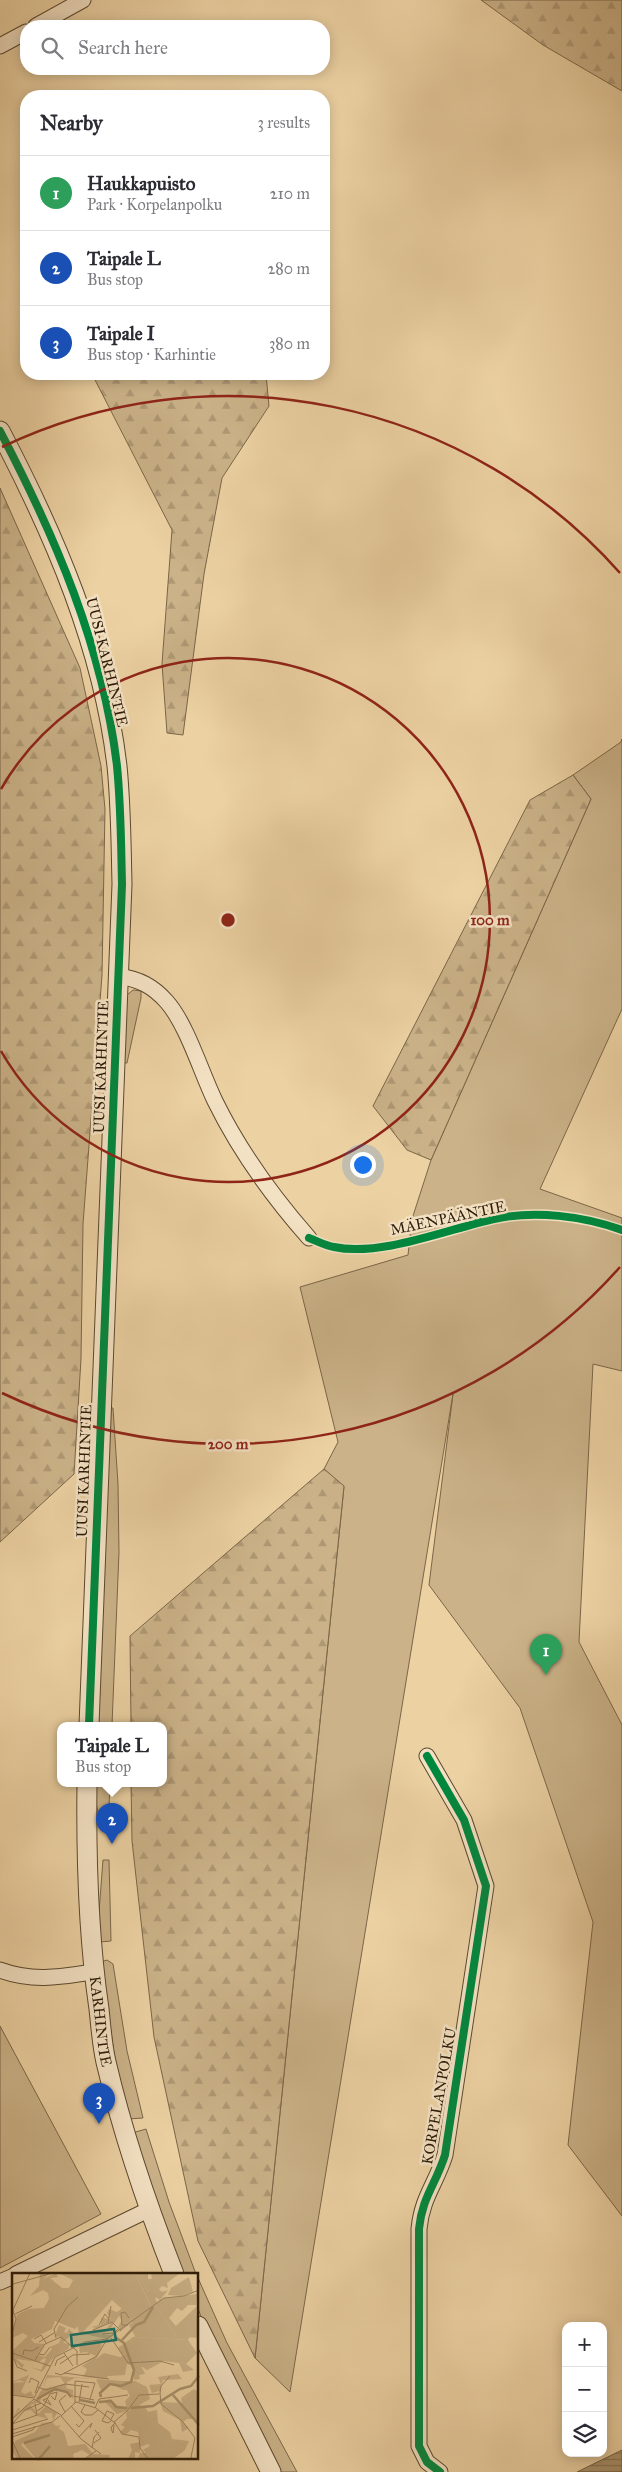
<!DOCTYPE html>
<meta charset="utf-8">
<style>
body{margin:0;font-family:"IM FELL Great Primer",serif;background:#f2f2f3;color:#2b2b33}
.controls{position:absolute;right:15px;bottom:15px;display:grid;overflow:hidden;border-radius:10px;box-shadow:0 2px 12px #0003}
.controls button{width:45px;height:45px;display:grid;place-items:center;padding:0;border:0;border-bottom:1px solid #e1e1e2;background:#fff;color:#2b2b33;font:25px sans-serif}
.you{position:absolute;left:362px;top:1164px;width:18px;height:18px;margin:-12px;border:4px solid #fff;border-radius:50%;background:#1a73e8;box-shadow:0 0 0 8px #1a73e833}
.badge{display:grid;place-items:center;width:32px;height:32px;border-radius:50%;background:#1a73e8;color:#fff;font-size:16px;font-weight:700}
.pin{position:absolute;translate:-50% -41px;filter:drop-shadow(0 1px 2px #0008)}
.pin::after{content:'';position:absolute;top:26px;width:18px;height:15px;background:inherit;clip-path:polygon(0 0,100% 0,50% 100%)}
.popup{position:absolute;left:57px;top:1722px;width:110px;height:65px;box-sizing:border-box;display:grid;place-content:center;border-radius:10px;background:#fff;filter:drop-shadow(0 1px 4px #0005);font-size:16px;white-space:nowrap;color:#7c7c81}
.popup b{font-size:19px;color:#2b2b33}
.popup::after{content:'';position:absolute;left:50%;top:100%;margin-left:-10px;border:10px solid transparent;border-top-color:#fff}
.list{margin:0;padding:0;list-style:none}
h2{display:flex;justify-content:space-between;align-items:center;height:65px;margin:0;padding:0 20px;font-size:21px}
h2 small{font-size:16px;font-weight:400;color:#7c7c81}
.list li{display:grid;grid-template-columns:32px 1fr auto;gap:15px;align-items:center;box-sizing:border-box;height:75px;padding:0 20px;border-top:1px solid #e1e1e2}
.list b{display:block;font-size:19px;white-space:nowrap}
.list p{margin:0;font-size:16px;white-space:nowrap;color:#7c7c81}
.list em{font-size:16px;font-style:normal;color:#7c7c81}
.icon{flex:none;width:28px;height:28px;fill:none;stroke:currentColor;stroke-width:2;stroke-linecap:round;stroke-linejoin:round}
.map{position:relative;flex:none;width:622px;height:2472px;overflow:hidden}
.search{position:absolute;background:#fff;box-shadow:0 2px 12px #0003;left:20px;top:20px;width:310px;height:55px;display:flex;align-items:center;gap:12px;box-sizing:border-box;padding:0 18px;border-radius:20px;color:#7c7c81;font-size:19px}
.panel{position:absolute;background:#fff;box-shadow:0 2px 12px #0003;left:20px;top:90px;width:310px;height:290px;border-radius:20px}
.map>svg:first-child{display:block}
.green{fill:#cbb288;stroke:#7b6648}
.forest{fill:url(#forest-firs);stroke:#7b6648}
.water{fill:url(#water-rules);stroke:#776344}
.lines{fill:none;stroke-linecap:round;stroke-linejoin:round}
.minor-casing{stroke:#5b482e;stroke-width:17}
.tertiary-casing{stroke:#5b482e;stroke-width:21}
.minor{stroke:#f3e1c3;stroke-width:15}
.tertiary{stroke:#f3e1c3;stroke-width:19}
.cycleway-casing{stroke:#f3e1c3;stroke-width:11}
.cycleway{stroke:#00873e;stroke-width:8}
.ring{fill:none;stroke:#8f2418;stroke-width:2.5}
.labels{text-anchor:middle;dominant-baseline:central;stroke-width:5;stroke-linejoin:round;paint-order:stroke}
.street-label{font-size:15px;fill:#2b1a07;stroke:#f3e1c3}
.inset-river{fill:none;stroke:#aa936d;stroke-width:2.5}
.inset-road{fill:none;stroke:#9f8864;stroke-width:1}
.view{fill:#0f766e;fill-opacity:0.15;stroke:#0f766e;stroke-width:2.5}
.inset-edge{fill:none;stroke:#2b1a07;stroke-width:2.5}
.centre{fill:#8f2418;stroke:#f3e1c3;stroke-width:2.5}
.ring-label{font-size:15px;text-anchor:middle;font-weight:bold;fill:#8f2418;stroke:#f3e1c3;stroke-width:5;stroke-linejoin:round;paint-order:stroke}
</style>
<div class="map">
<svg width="622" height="2472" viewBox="0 0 622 2472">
<defs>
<pattern id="forest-firs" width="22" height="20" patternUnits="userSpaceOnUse" patternTransform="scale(1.25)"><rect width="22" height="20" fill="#cbb288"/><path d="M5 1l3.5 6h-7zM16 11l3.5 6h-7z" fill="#ae9874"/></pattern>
<pattern id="water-rules" width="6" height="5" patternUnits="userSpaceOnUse" patternTransform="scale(1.25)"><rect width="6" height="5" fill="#aa936d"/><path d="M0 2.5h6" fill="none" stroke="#8b7758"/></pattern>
</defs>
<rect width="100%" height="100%" fill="#ecd1a2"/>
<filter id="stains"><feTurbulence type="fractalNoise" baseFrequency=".004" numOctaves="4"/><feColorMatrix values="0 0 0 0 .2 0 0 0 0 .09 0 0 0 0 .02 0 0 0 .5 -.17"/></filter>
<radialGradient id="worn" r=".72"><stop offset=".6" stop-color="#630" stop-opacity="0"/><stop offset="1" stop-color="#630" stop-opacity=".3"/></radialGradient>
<!-- green -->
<g class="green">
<path d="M 622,739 L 622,1009 L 540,1189 L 622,1218 L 622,1371 L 593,1364 L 579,1642 L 622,1725 L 622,2216 L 568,2145 L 593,1922 L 520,1708 L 429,1585 L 453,1394 L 290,2392 L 255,2358 L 344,1487 L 324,1469 L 338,1442 L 300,1287 L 408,1255 L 412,1219 L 431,1160 L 591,799 L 573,775 L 621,742 Z"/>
<path d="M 133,990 L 141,991 L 141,998 L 127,1063 L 124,1063 L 127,995 Z"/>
<path d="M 110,1408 L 113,1408 L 118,1484 L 119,1552 L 112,1725 L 97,1725 Z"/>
<path d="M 95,1783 L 110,1783 L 108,1830 L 102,1831 L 95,1798 Z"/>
<path d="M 103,1860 L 109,1860 L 111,1941 L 100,1942 L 99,1912 Z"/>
<path d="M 107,1960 L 113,1964 L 127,2051 L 143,2118 L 127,2119 L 114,2053 L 101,1962 Z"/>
<path d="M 0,2026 L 101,2214 L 0,2268 Z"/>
<path d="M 146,2129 L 169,2202 L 196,2274 L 182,2274 L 132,2133 Z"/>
<path d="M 198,2278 L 227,2343 L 297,2472 L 281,2472 L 205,2326 L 198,2309 Z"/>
</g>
<!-- forest -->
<g class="forest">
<path d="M 481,0 L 622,0 L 622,91 L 543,45 Z"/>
<path d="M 92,374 L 266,374 L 269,406 L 222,478 L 204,574 L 183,735 L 167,733 L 162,664 L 172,530 Z"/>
<path d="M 0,488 L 80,668 L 101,766 L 105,809 L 102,975 L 83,1224 L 81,1359 L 74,1474 L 0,1542 Z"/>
<path d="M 573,775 L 591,799 L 431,1160 L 407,1150 L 373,1106 L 530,800 Z"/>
<path d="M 324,1469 L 344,1486 L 255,2358 L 198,2241 L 154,2037 L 132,1841 L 131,1783 L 163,1783 L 163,1725 L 131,1725 L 130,1636 Z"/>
</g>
<!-- water -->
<path class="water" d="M 622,2450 L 622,2472 L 577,2472 Z"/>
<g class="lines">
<!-- minor casing -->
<g class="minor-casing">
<g id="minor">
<path d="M 36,26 L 83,0"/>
<path d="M 0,46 L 26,32"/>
<path d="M 118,976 C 139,979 153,986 167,1002 C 187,1025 201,1072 215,1101 C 239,1150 273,1197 309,1238"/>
<path d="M 427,1756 L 464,1820 L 486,1886 L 445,2155 C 436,2184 422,2197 419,2229 L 419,2446 L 427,2462 L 440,2472"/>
<path d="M 0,1970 C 32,1982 60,1977 93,1972"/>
<path d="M 16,2274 L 148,2210"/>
<path d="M 0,2282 L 14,2276"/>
</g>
</g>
<!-- tertiary casing -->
<g class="tertiary-casing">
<g id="tertiary">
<path d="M 0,431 C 55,536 103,647 117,766 C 121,806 121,845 122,884 L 89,1725"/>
<path id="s1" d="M 87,1783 C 86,1859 88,1934 99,2009 C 101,2027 102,2045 106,2062 C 123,2135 147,2205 174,2274"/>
<path d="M 198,2326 L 271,2472"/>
</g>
</g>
<!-- minor -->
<use href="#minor" class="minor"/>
<!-- tertiary -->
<use href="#tertiary" class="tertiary"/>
<!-- cycleway casing -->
<g class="cycleway-casing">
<g id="cycleway">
<path d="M 0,431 C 55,536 103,647 117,766 C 121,806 121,845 122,884 L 89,1725"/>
<path d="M 309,1238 C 317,1241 326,1246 334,1247 C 381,1257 448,1229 494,1219 C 535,1210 583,1216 622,1230"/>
<path d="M 427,1756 L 464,1820 L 486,1886 L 445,2155 C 436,2184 422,2197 419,2229 L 419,2446 L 427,2462 L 440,2472"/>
</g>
</g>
<!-- cycleway -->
<use href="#cycleway" class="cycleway"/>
</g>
<!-- distance rings -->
<g class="ring">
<path d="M1 789A262 262 0 1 1 1 1051"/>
<path d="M620 1267A524 524 0 0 1 2 1393M2 447A524 524 0 0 1 620 573"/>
</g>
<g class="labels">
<!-- street labels -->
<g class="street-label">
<text transform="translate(107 662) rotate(76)">UUSI KARHINTIE</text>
<text transform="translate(101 1067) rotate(-88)">UUSI KARHINTIE</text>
<text transform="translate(448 1218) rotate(-12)">MÄENPÄÄNTIE</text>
<text transform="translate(84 1471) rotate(-88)">UUSI KARHINTIE</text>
<text stroke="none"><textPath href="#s1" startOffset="239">KARHINTIE</textPath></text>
<text transform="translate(439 2096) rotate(-80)">KORPELANPOLKU</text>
</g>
</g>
<!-- overview -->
<g transform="translate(12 2273)">
<rect width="186" height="186" fill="#ecd1a2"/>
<path d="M 123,0 L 126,0 L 136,19 L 139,16 L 145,24 L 143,26 L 145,29 L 154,23 L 143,32 L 164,63 L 178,63 L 176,67 L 121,64 L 154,54 L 120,49 L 109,58 L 106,54 L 110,47 L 107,43 L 97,58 L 87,61 L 102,62 L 107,59 L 95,66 L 67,60 L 66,56 L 80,60 L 81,57 L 95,56 L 99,49 L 85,55 L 79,54 L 89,52 L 89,45 L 99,46 L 95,40 L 97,36 L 105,39 L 113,33 L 139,33 ZM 17,102 L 9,119 L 13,121 L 19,118 L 22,124 L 0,122 L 0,110 L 13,109 L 7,107 L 2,109 L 0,109 ZM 84,106 L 109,108 L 111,117 L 98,110 L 90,119 Z" fill="#cbb288"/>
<path d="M 28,0 L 38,0 L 31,6 L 44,0 L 46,4 L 38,5 L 50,15 L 57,15 L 61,7 L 46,0 L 123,0 L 139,34 L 123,46 L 114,33 L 110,36 L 100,27 L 72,58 L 66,56 L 66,53 L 63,56 L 43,48 L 40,56 L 19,66 L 22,70 L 33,71 L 25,82 L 33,84 L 40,76 L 38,74 L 47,70 L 49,64 L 43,63 L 47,52 L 54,55 L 52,59 L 55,60 L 57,56 L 61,60 L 51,70 L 58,71 L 56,76 L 42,84 L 30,99 L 19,94 L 29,97 L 34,86 L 32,85 L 27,89 L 4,86 L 12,92 L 10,95 L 1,86 L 1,77 L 16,63 L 11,60 L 0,65 L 0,62 L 5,42 L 16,36 L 32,35 L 37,26 L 36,20 L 31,17 L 18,23 L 27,13 ZM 126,0 L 136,0 L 136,6 L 140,6 L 139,0 L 168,0 L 155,10 L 156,15 L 150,13 L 147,16 L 150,19 L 156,17 L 148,27 L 138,20 L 139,16 L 136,19 ZM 177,4 L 181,19 L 170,23 L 156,22 L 159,15 ZM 185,21 L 184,32 L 176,32 L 170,38 L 165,35 L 157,45 L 164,53 L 184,34 L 186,65 L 164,63 L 143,32 L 152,25 ZM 141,34 L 159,61 L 123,63 L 117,52 ZM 121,64 L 176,67 L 185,80 L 174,91 L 182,97 L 171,99 L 167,90 L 152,88 L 135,97 L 129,93 L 133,101 L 127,102 L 128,106 L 122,107 L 121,93 L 115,91 L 113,102 L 96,103 L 94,106 L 71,104 L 75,96 L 70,93 L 84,83 L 74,79 L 68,80 L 67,73 L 86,68 L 90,72 L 84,86 L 92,80 L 108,84 L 111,83 L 106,75 ZM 166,101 L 170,106 L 151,107 L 147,121 L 147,118 L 140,120 L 137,112 L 149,111 L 146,104 ZM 35,102 L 84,106 L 63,105 L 55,109 L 54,115 L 61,117 L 61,126 L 54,118 L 41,118 L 29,125 L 28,129 L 18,132 L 26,141 L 34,133 L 45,140 L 41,147 L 40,140 L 32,140 L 36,146 L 25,143 L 19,137 L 11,138 L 0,147 L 6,135 L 8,136 L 3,142 L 24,126 L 30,116 L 53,111 L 48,104 L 35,105 L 31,115 ZM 109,108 L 123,108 L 135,114 L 138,126 L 127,132 L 133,134 L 136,139 L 145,137 L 146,150 L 158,159 L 160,166 L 177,168 L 173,177 L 161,186 L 126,186 L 128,180 L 134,180 L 131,177 L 138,173 L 136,171 L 128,174 L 128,180 L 123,179 L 123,186 L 116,186 L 120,177 L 118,171 L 128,169 L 126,159 L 119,157 L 113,162 L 108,159 L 113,154 L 109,152 L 115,145 L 114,139 L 120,136 L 105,141 L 92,128 L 98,126 L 106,133 L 115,135 L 113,128 L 118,123 L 115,117 L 111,117 ZM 182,116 L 186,119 L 186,152 L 181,146 L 175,146 L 171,149 L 177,155 L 170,159 L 168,147 L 151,138 L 148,129 L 170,130 L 169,125 ZM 40,149 L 44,153 L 49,152 L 46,155 L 52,159 L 56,173 L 73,171 L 81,181 L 98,182 L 97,186 L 75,186 L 78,182 L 70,177 L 61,181 L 62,186 L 24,186 L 11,170 L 9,172 L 23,186 L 5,186 L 0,177 L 3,168 L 23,159 L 30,150 Z" fill="#cbb288"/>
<path d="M 73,0 L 104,0 L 96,13 L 87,13 L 87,22 L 81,30 L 81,42 L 76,35 L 70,39 L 71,34 L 63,30 L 77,31 L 80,21 L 68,22 L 56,15 L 61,13 L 68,20 L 72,20 L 69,11 L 74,6 Z" fill="#cbb288"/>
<path class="inset-river" d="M 110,67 L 124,52 L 132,49 L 141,34M 161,122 L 187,152M 89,124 L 88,120 L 98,111 L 109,113 L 119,109 L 122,97 L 112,70 L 103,64M 25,126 L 43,116 L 55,119 L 59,124M 68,127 L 83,130M 87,129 L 99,128 L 104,134 L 115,135M 119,135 L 141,133 L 168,116 L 179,113 L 187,103M 12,170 L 38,162M 26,187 L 38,173"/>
<path class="inset-road" d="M 1,11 L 41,0M 0,35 L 4,46 L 0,61M 0,39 L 18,0M 3,41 L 20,33M 96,50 L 99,33M 87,52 L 93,41 L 97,46M 116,52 L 110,52 L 109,40 L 113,39 L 117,45M 81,57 L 100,49 L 109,58M 90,61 L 102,60 L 107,55M 44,65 L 42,56 L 55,34 L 66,24M 99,65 L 116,90 L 148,88 L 162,92M 22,66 L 29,62 L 34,70M 27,69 L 42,60M 0,80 L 38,93M 52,80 L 61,93M 27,81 L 32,82 L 38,74M 11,82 L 12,77 L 20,78 L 27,74M 2,86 L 5,94 L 15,98M 23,87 L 33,71 L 49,64 L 65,78 L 65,92M 48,91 L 61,82 L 78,81M 43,93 L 45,87 L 53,83M 43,100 L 49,102 L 85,83 L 95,66 L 152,25 L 172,23 L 187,17M 52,100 L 97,106M 17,110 L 19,105 L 27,109 L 23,120M 26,114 L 34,117 L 53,111 L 77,114M 148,120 L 149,131 L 171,149 L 183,165 L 179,184 L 181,187M 148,120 L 149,113 L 158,103M 0,122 L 22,125M 61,123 L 82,127M 22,125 L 43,84 L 73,69 L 95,66M 36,125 L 31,127 L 39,132 L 36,127M 22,126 L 49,142M 67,129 L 70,111M 63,130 L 63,108 L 83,110 L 78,126M 73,132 L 69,139 L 73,142 L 80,142 L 86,137M 59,133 L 72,148 L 67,154 L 64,151M 83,135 L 87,126 L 116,122M 25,138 L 31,134 L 38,121 L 45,119 L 43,127 L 39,123M 53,139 L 47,128 L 54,122M 49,143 L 64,129 L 84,135 L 103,150 L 110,161 L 127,164 L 128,175 L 137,187M 49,143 L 69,166 L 89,181M 0,146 L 22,126M 99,146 L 102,141 L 95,138 L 90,148 L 96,150 L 100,147M 102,149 L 116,137 L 127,122 L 147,121M 0,151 L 25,142 L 23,131M 0,151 L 13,137 L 29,130M 102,152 L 101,160 L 99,156 L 100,153 L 102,151 L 104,150M 0,157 L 36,146M 0,161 L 40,149 L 48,143M 0,164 L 21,157 L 23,153M 67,164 L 80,150 L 78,155M 0,167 L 9,187M 82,170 L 89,165 L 83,157M 80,175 L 82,164 L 87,159M 71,187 L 84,178"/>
<path class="view" d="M 102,56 L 104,67 L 60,73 L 59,62 Z"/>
<rect width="186" height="186" class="inset-edge"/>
</g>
<circle cx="228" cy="920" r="8" class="centre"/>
<g class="ring-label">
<text x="490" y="925">100 m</text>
<text x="228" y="1449">200 m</text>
</g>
<rect width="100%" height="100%" filter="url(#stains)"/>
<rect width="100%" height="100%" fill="url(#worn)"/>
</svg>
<div class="controls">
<button>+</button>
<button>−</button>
<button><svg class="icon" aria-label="layers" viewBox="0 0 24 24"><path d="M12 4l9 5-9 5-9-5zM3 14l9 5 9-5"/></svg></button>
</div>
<div class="you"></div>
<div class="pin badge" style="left:546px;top:1675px;background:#2e9e5b">1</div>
<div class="pin badge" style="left:112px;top:1844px;background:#1a4fb4">2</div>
<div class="popup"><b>Taipale L</b>Bus stop</div>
<div class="pin badge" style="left:99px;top:2124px;background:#1a4fb4">3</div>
<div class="search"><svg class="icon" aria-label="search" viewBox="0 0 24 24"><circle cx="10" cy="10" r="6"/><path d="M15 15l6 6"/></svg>Search here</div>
<section class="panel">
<h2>Nearby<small>3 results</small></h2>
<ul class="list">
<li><span class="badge" style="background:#2e9e5b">1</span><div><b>Haukkapuisto</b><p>Park · Korpelanpolku</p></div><em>210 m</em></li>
<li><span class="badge" style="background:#1a4fb4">2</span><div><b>Taipale L</b><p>Bus stop</p></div><em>280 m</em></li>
<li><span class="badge" style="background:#1a4fb4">3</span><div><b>Taipale I</b><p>Bus stop · Karhintie</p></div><em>380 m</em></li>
</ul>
</section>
</div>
